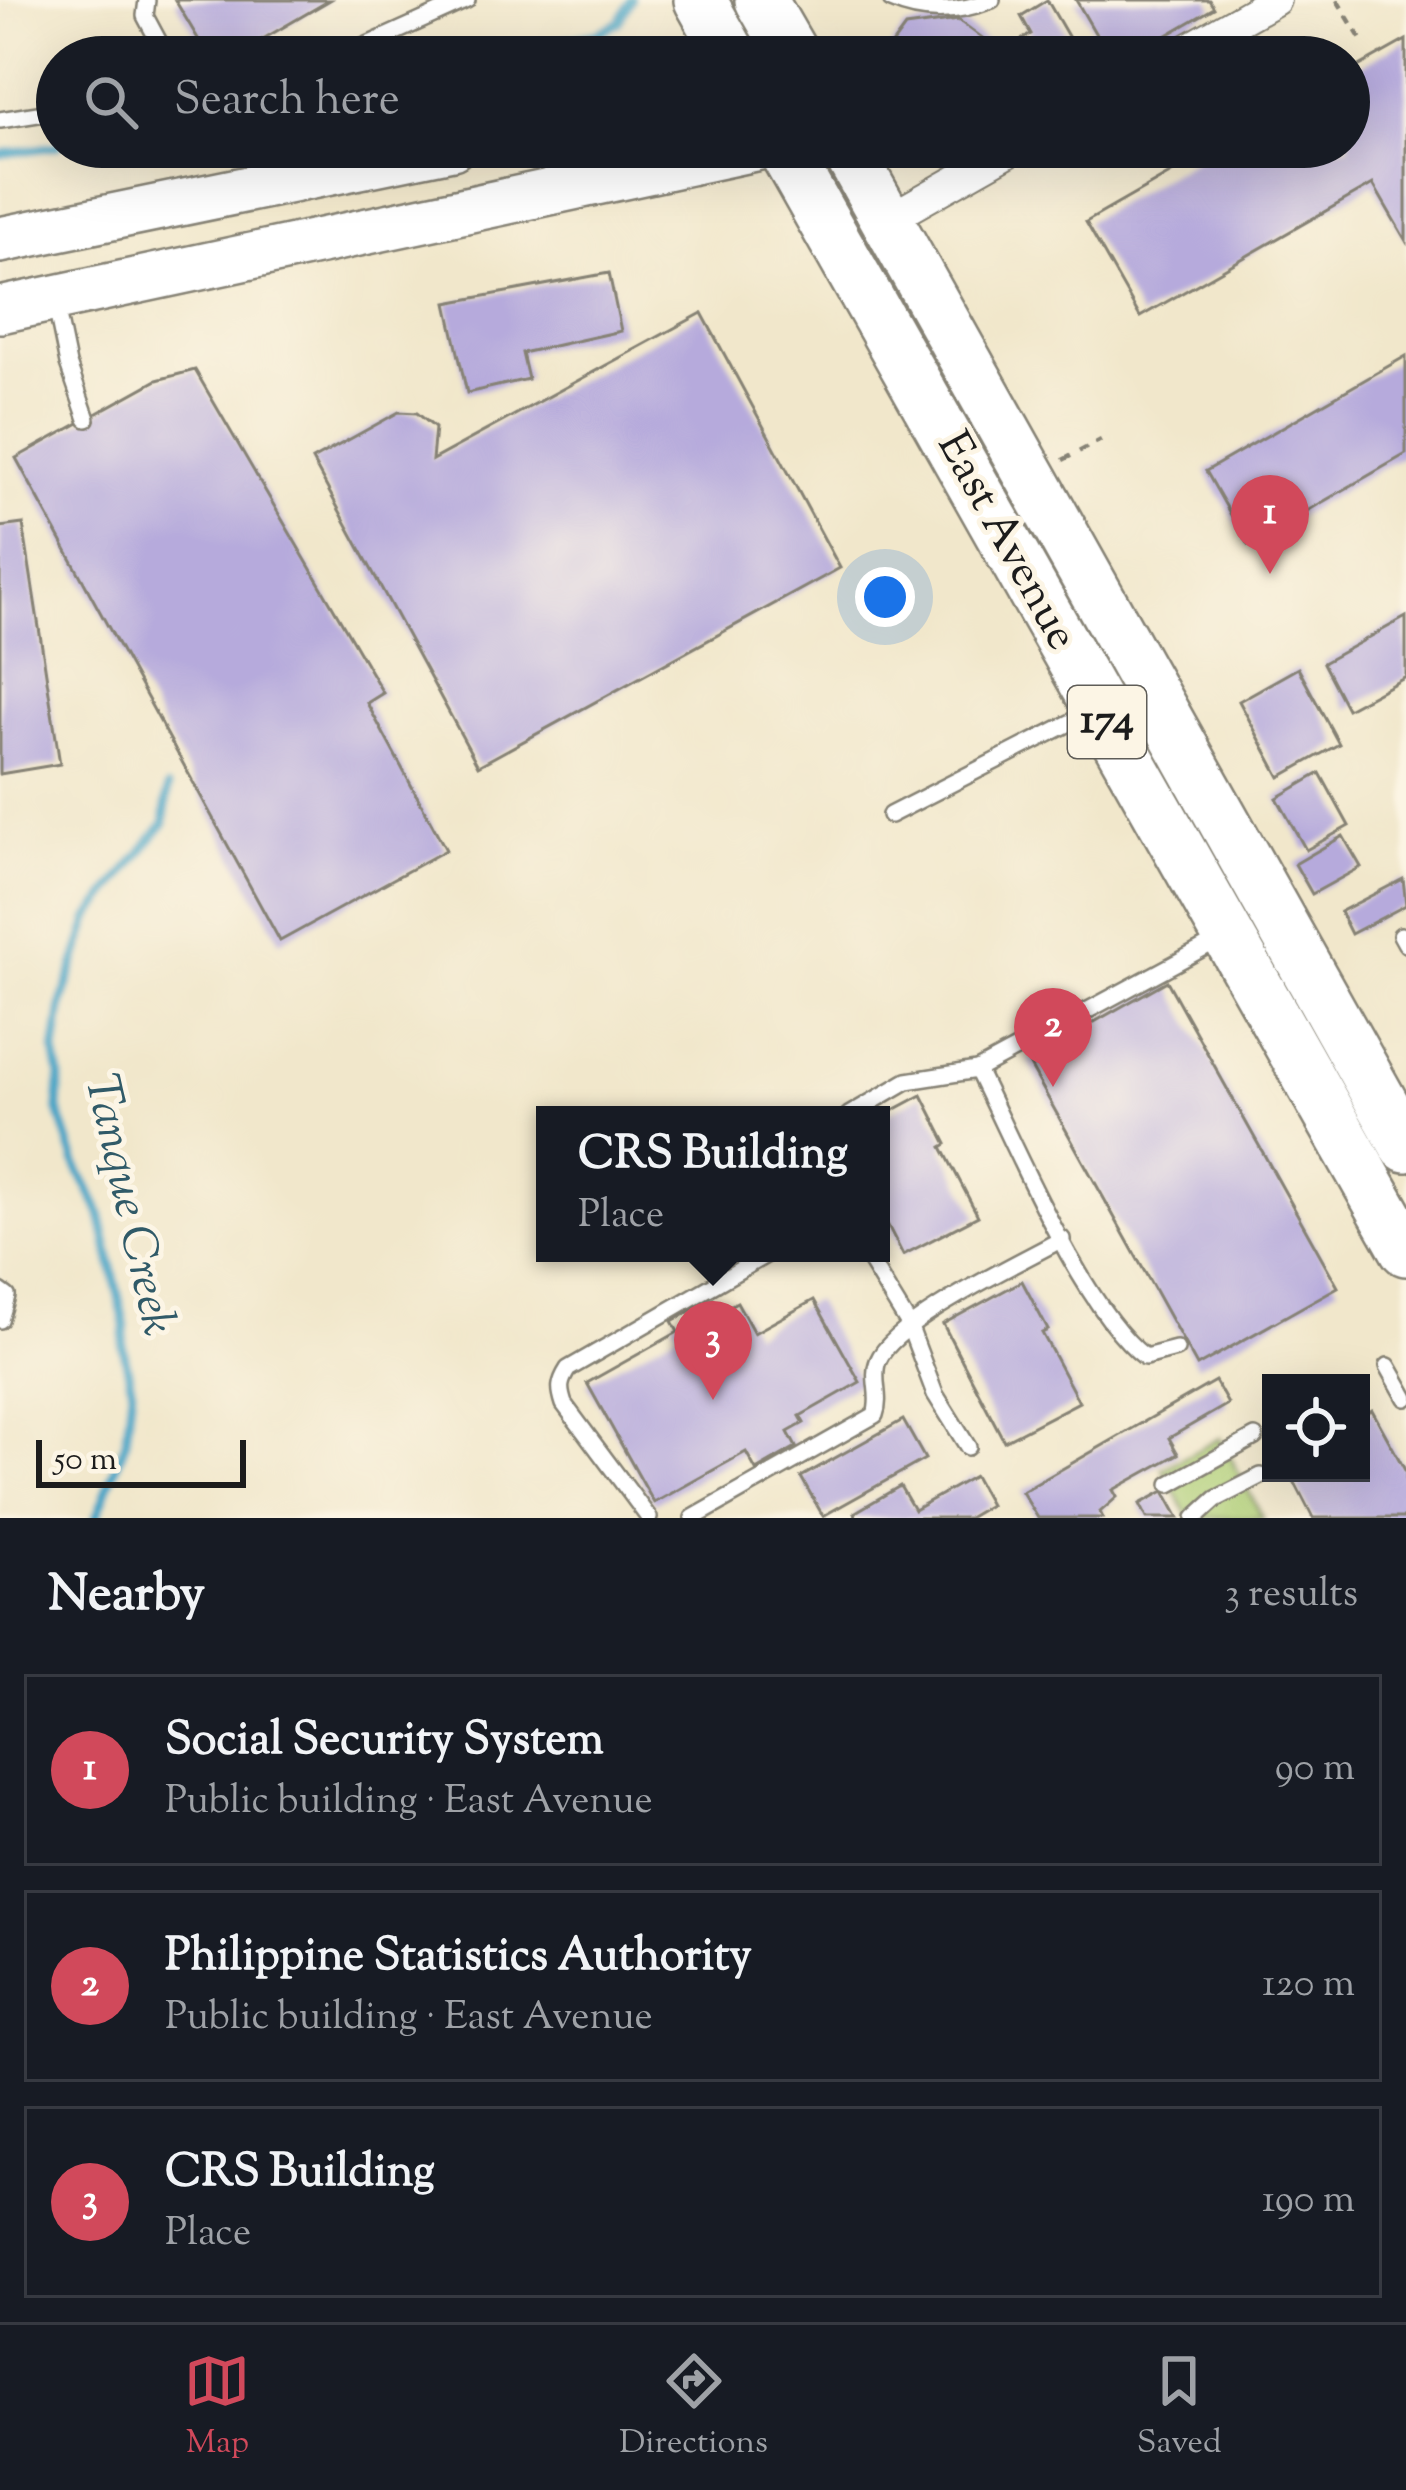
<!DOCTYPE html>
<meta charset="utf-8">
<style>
body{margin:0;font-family:"Sorts Mill Goudy",serif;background:#20242c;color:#f1f3f6}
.controls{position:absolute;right:36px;bottom:36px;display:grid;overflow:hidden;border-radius:0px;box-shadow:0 12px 48px #0002}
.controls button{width:108px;height:108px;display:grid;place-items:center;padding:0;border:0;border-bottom:3px solid #363941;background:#171b24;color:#f1f3f6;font:60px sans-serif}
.scale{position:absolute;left:36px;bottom:30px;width:210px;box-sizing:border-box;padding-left:12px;border:6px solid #1c1c1c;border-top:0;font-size:33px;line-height:42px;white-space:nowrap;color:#1c1c1c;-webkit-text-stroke:9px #fcf5e5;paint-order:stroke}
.you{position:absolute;left:885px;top:597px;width:42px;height:42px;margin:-30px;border:9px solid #fff;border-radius:50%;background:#1a73e8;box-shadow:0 0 0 18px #1a73e833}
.badge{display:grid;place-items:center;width:78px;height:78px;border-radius:50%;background:#d1495b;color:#fff;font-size:39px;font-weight:700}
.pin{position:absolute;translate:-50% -99px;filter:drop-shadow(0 3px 6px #0008)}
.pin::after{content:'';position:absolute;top:63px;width:42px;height:36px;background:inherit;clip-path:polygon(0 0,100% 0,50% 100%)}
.popup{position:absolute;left:536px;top:1106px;width:354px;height:156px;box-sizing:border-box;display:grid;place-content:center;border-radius:0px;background:#171b24;filter:drop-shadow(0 3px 9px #0005);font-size:39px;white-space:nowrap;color:#9ea1a6}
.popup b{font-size:45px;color:#f1f3f6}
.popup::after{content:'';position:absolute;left:50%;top:100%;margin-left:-24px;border:24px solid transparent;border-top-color:#171b24}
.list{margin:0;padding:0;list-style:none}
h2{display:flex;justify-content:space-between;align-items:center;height:156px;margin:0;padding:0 48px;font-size:51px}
h2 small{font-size:39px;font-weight:400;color:#9ea1a6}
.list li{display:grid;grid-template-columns:78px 1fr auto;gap:36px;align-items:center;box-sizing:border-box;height:192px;margin:0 24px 24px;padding:0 24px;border:3px solid #363941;border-radius:0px}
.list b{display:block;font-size:45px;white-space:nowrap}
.list p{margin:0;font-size:39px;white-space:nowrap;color:#9ea1a6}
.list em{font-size:39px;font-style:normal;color:#9ea1a6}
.icon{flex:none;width:66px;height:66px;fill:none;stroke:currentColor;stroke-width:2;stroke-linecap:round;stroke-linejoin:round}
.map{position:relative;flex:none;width:1406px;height:1518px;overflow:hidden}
.search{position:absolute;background:#171b24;box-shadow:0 12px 48px #0002;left:36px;right:36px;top:36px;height:132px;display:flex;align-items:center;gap:30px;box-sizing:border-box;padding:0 42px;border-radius:66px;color:#9ea1a6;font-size:45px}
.sheet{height:804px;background:#171b24}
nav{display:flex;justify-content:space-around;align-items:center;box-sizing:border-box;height:168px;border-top:3px solid #363941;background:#171b24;font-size:33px;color:#9ea1a6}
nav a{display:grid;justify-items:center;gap:6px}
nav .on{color:#d1495b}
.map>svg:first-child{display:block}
.green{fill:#adcd75;stroke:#647448;stroke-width:3}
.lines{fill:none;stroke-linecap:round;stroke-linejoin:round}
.stream{stroke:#48a5c6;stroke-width:9}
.building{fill:#b6aadc}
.service-casing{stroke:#868274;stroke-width:20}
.minor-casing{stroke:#868274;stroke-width:34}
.secondary-casing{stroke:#868274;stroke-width:50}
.primary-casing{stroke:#868274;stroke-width:56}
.path{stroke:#868274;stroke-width:4.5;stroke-dasharray:9 9;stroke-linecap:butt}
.service{stroke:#fff;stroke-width:15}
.minor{stroke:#fff;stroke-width:30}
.secondary{stroke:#fff;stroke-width:45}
.primary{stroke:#fff;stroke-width:51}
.labels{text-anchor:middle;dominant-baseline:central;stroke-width:10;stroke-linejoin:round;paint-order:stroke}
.shield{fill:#fcf5e5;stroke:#5f5d58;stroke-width:3}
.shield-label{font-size:42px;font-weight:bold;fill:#1c1c1c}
.street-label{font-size:45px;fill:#1c1c1c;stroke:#fcf5e5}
.water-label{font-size:48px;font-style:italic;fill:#305a68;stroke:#fcf5e5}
</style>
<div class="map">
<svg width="1406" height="1518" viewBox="0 0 1406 1518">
<rect width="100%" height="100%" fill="#fcf5e5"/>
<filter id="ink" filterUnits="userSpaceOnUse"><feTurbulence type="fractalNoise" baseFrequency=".00833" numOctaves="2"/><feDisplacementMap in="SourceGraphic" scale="24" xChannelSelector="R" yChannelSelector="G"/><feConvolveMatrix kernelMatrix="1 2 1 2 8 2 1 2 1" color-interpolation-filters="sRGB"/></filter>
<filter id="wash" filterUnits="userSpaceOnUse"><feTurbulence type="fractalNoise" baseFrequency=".004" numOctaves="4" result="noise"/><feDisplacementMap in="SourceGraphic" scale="48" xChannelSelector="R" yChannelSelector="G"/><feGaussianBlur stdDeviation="2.7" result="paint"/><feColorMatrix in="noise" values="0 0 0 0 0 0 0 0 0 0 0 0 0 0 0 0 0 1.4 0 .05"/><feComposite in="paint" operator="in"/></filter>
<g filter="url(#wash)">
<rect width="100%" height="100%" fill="#f1e7cb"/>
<!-- green -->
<path class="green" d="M 1220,1438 L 1263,1518 L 1189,1518 L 1163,1469 Z"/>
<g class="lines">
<!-- stream -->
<g class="stream">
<path d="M 485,57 L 599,33 L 619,22 L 631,0"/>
<path d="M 0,154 L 57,146"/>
<path d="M 96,1518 L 126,1441 L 132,1389 L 123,1347 L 125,1325 L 100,1212 L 77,1167 L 58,1109 L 60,1076 L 55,1052 L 62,1003 L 90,917 L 164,823 L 168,788"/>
</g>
</g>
<g id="blocks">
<!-- building -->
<g class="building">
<path d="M 175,0 L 330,0 L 232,57 L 209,57 Z"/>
<path d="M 1047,0 L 1080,57 L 1004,57 L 1001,52 L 1031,34 L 1021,16 Z"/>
<path d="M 1076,0 L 1209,0 L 1214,8 L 1129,57 L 1109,57 Z"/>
<path d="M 958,20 L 1000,51 L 1001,57 L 883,57 L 905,27 Z"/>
<path d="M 1406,40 L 1406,241 L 1373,184 L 1140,317 L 1086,222 L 1217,147 L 1349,147 L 1349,72 Z"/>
<path d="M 609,273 L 621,331 L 522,353 L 528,379 L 467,393 L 447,303 Z"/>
<path d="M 702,313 L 840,568 L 478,766 L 312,460 L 399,412 L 417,413 L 435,428 L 432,460 Z"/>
<path d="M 1406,356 L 1406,454 L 1248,545 L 1206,471 Z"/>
<path d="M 195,370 L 383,693 L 367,703 L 446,850 L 280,941 L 16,458 L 157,380 Z"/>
<path d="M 23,524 L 60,764 L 0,774 L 0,527 Z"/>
<path d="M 1406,617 L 1406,677 L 1347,709 L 1323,663 Z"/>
<path d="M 1298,668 L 1339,744 L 1280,777 L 1239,701 Z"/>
<path d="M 1320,773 L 1349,826 L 1306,850 L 1277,798 Z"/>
<path d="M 1343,836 L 1361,867 L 1312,894 L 1295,864 Z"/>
<path d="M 1403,879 L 1406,905 L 1351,934 L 1340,912 Z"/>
<path d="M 1167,981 L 1338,1287 L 1197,1366 L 1027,1060 Z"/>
<path d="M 922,1095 L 947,1144 L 942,1147 L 978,1216 L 903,1255 L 881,1212 L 881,1117 Z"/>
<path d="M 1022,1281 L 1048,1330 L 1042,1333 L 1079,1402 L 1004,1441 L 943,1324 Z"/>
<path d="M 713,1299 L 720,1311 L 737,1302 L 754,1333 L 814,1300 L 860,1382 L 800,1416 L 804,1423 L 788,1432 L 796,1447 L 756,1470 L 746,1452 L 654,1503 L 587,1383 L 678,1332 L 672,1321 Z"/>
<path d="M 1215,1381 L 1228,1404 L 1169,1438 L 1178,1454 L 1113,1490 L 1117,1497 L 1100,1512 L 1103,1518 L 1038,1518 L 1022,1492 Z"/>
<path d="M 1372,1410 L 1406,1472 L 1406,1518 L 1313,1518 L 1290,1473 L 1361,1473 L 1361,1416 Z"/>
<path d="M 903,1420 L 925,1459 L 823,1516 L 801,1477 Z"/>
<path d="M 974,1476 L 990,1505 L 968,1518 L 857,1518 L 854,1513 L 900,1486 L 914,1510 Z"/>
<path d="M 1164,1491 L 1179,1518 L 1147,1518 L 1140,1504 Z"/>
</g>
</g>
</g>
<g filter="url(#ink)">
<use href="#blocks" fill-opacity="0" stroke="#868274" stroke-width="3"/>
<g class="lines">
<!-- service casing -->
<g class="service-casing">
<g id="service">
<path d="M 147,0 L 145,16 L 167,57"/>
<path d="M 891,0 C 924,15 958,13 992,0"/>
<path d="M 327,57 L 356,50 L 467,0"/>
<path d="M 0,120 L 57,111"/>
<path d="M 55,301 L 68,364 L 87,419"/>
<path d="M 890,815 L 1091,712"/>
<path d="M 1401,935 L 1406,944"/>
<path d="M 977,1070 C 1014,1144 1083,1310 1145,1357 L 1176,1349"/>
<path d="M 849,1115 L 907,1081 L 977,1070 L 1222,938"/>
<path d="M 865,1253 L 909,1325 L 935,1394 L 968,1447"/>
<path d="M 0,1291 L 7,1296 L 0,1320"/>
<path d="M 1388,1366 L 1406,1398"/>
<path d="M 1170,1484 L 1255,1437"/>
<path d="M 649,1518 L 564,1404 C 559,1389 559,1383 568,1369 L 769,1253"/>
<path d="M 693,1518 L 875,1415 C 882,1396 871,1378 878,1361 C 894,1321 1021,1262 1062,1239"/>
<path d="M 1195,1518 L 1216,1499 L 1261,1476"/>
</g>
</g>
<!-- minor casing -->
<g class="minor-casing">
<g id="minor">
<path d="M 1174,57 L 1275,0"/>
<path d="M 887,220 L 1016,147"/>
</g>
</g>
<!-- secondary casing -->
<g class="secondary-casing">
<g id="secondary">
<path d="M 0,240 L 452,147"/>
<path d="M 0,310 L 759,147"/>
</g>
</g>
<!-- primary casing -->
<g class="primary-casing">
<g id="primary">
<path d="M 700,0 L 732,57"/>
<path d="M 761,0 L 794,57"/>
<path d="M 782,147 L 1406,1250"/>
<path d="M 846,147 L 1406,1146"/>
</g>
</g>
<!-- path -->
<g class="path">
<path d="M 1337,0 L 1365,46"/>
<path d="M 1063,460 L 1101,440"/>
</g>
<!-- service -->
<use href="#service" class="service"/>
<!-- minor -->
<use href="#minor" class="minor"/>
<!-- secondary -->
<use href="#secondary" class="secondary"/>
<!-- primary -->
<use href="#primary" class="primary"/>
</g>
</g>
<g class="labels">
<!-- shield labels -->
<rect class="shield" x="1068" y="686" width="78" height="72" rx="9"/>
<g class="shield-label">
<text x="1107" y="722">174</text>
</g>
<!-- street labels -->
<g class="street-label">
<text transform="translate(1005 542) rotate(61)">East Avenue</text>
</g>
<!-- water labels -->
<g class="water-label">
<text transform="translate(127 1205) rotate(77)">Tanque Creek</text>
</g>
</g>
</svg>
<div class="controls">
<button><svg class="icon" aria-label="locate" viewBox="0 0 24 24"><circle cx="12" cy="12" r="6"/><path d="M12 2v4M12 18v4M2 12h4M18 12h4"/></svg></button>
</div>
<div class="scale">50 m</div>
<div class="you"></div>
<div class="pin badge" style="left:1270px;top:574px">1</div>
<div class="pin badge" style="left:1053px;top:1087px">2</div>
<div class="pin badge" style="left:713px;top:1400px">3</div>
<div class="popup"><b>CRS Building</b>Place</div>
<div class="search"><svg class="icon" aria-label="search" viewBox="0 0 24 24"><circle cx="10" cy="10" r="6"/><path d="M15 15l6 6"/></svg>Search here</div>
</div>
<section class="sheet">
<h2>Nearby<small>3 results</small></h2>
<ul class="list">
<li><span class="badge">1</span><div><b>Social Security System</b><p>Public building · East Avenue</p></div><em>90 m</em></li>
<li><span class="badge">2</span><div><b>Philippine Statistics Authority</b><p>Public building · East Avenue</p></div><em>120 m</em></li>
<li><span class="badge">3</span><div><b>CRS Building</b><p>Place</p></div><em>190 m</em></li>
</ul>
</section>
<nav>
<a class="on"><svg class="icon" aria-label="map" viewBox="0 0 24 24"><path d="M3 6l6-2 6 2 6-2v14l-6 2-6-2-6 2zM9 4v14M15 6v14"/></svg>Map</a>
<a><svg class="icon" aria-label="directions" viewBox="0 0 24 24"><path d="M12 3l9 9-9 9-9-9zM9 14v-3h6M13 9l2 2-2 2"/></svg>Directions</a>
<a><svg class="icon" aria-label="saved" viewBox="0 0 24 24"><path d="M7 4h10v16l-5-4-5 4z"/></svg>Saved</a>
</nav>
